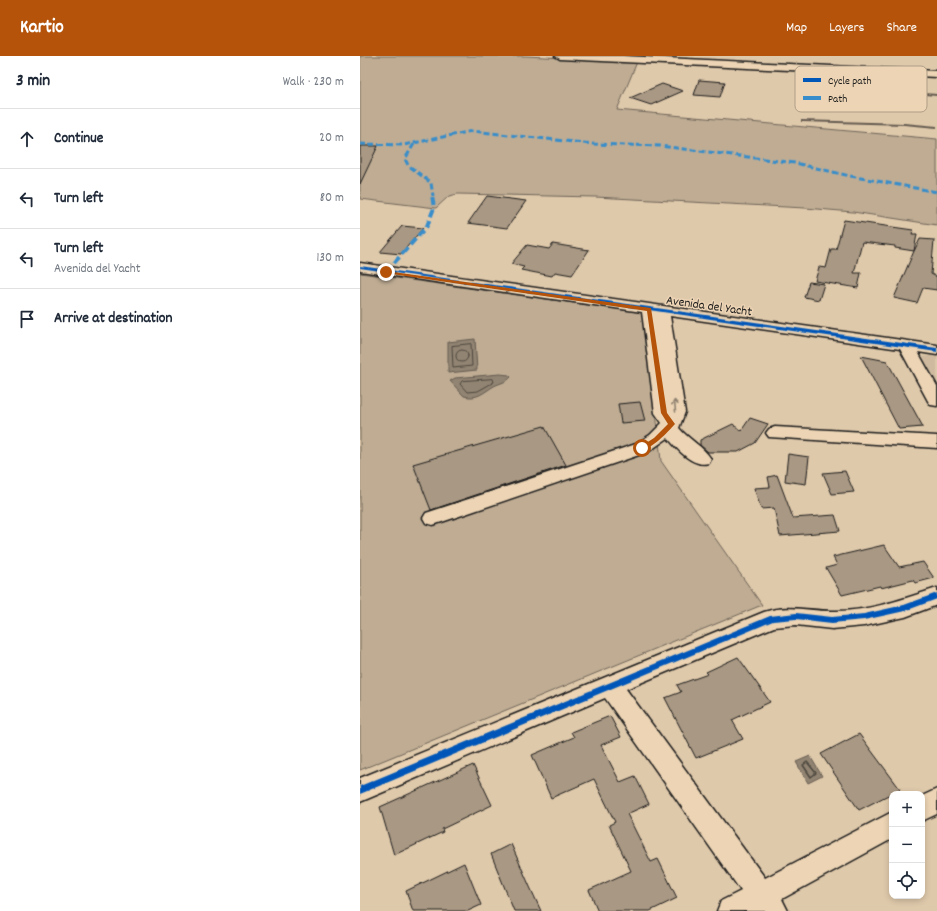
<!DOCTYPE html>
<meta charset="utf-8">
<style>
body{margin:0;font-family:Dekko,sans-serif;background:#f2f2f3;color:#1f2937}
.controls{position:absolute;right:12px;bottom:12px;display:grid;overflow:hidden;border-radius:8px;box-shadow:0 2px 6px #0003}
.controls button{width:36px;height:36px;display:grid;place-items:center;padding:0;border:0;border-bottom:1px solid #e0e1e3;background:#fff;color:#1f2937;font:20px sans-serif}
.stop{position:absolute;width:12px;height:12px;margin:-9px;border:3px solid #b45309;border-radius:50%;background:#fff}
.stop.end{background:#b45309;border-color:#fff;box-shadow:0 1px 4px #0008}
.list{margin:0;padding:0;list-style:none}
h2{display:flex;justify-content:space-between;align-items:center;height:52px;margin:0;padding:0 16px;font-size:17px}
h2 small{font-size:13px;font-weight:400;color:#747a83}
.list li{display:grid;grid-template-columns:26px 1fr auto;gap:12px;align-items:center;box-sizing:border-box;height:60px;padding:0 16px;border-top:1px solid #e0e1e3}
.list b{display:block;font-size:15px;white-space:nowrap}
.list p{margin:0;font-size:13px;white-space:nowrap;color:#747a83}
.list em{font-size:13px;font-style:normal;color:#747a83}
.icon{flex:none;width:22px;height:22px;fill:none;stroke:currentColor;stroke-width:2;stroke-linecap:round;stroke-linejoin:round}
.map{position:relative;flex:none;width:577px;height:855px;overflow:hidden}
header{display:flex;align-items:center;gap:24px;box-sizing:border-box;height:56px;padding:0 20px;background:#b45309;color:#fff}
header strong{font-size:19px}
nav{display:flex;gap:22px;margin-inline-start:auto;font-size:14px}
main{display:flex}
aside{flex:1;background:#fff}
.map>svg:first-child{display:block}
.built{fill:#cfba9f}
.green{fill:#bfac93;stroke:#6e6458}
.water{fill:#928472;stroke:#635a50}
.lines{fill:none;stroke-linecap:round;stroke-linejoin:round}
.shore-far1{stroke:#4b463e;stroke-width:1}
.shore{stroke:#4b463e;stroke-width:1.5}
.stream{fill:#635a50;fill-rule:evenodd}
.building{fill:#a99883;stroke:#1c1c1c}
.minor-casing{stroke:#1c1c1c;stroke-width:3}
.minor{fill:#ecd4b4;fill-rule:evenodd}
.quiet-far1{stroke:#388dca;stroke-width:3;stroke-dasharray:6 3;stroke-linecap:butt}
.quiet{stroke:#388dca;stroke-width:4;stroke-dasharray:8 4;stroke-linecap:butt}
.cycleway-casing{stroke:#ecd4b4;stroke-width:2}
.cycleway{fill:#0057b8;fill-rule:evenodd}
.oneway{stroke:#8e8170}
.route{fill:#b45309}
.labels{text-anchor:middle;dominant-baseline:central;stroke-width:3;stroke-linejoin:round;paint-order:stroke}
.street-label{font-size:13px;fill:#1c1c1c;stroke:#ecd4b4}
.key{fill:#ecd4b4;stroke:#ae9d86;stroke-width:1}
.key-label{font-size:11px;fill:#1c1c1c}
</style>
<header>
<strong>Kartio</strong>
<nav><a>Map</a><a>Layers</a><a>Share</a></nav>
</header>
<main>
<aside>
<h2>3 min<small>Walk · 230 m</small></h2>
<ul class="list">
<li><svg class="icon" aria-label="ahead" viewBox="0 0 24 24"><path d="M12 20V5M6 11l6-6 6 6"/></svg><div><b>Continue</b></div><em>20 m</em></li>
<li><svg class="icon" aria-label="left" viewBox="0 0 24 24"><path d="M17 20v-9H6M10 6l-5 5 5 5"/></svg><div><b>Turn left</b></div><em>80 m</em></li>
<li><svg class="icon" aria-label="left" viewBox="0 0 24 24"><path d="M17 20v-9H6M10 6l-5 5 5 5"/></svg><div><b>Turn left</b><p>Avenida del Yacht</p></div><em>130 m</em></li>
<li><svg class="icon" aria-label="arrive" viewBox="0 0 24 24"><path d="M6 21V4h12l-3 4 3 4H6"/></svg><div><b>Arrive at destination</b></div></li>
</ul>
</aside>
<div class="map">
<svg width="577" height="855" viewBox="0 0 577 855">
<rect width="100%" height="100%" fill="#dfc9ab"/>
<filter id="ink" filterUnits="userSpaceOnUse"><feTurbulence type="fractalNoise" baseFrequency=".025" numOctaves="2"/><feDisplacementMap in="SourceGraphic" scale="8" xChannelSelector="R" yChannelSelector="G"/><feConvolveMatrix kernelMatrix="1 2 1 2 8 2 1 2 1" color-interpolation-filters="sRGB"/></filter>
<g filter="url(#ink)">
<!-- built -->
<path class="built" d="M 572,299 L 577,300 L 577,330 L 561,303 L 563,301 Z"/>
<!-- green -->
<g class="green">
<path d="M 0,0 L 166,0 L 277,6 L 257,54 L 577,83 L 577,169 L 493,156 L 445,152 L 235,141 L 98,138 L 89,140 L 76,152 L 0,143 Z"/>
<path d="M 0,217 L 286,257 L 301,405 L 402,549 L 0,714 Z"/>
</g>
<!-- water -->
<g class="water">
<path d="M 115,283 L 117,314 L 88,317 L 88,286 Z"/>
<path d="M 140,318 L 149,319 L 151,321 C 147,326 140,327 134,330 C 124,336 117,344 104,340 L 90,325 L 95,322 Z"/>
<path d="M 450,700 L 462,720 L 448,727 L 436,706 Z"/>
</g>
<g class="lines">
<!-- shore-far1 -->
<g class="shore-far1">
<path d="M 111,288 L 112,310 L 93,312 L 92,290 Z"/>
<circle cx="102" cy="300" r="6"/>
<path d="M 133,323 L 134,326 L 118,335 L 107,336 L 100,328 L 102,325 Z"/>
</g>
<!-- shore -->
<path class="shore" d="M 447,706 L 456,717 L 451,721 L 443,709 Z"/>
<!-- stream -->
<g class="stream">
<path d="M 538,35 L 577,38 L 577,40 L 537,37 L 536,36 Z"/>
<path d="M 441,64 L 544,67 L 577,70 L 577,72 L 544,69 L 442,66 L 441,66 Z"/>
</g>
</g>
<!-- building -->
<g class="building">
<path d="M 339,24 L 365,26 L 360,41 L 334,39 Z"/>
<path d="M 302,28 L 323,35 L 291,49 L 270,42 Z"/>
<path d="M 0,90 L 18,90 L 0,128 Z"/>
<path d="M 127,140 L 166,145 L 147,172 L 108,167 Z"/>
<path d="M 484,164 L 553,174 L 552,178 L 557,178 L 554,195 L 560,183 L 574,184 L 571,218 L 577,221 L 577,234 L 563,232 L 557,247 L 534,242 L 554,195 L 535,192 L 535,190 L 502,186 L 494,217 L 501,217 L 498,232 L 455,225 L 459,211 L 466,212 L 471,193 L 476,193 Z"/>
<path d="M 42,170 L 63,172 L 41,198 L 20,196 Z"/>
<path d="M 193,188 L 229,194 L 212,219 L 195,216 L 192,220 L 161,214 L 164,211 L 151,208 L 167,189 L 189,193 Z"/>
<path d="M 449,226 L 464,228 L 459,244 L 444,241 Z"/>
<path d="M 501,300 L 527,305 L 563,371 L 539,373 Z"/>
<path d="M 280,346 L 285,365 L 261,367 L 258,348 Z"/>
<path d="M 390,362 L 408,368 L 395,387 L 378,396 L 348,396 L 340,389 L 340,384 L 373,368 L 381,375 Z"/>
<path d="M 184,370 L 206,409 L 71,454 L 53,408 Z"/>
<path d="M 428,398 L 449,401 L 446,428 L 425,425 Z"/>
<path d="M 485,415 L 494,436 L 472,438 L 463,417 Z"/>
<path d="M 417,419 L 433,462 L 475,459 L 480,475 L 420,480 L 414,452 L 401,453 L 394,432 L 410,431 L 408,421 Z"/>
<path d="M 524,489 L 539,511 L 563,506 L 574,522 L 555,527 L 553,524 L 521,532 L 520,530 L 482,539 L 466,512 L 477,509 L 473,501 Z"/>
<path d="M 378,601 L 410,646 L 372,664 L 383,683 L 336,702 L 305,642 L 321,636 L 317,629 L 348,618 L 346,616 Z"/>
<path d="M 250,660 L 261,681 L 241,689 L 260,726 L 275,720 L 289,748 L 267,758 L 291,806 L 298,803 L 317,842 L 290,855 L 238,855 L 229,834 L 271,815 L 249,769 L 255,766 L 234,723 L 191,742 L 172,699 L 214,681 L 211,676 Z"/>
<path d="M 499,678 L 540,733 L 499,754 L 461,698 Z"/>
<path d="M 113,709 L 132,749 L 82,773 L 83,776 L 34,799 L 20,751 Z"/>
<path d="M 151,788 L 170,831 L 181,855 L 154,855 L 131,798 Z"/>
<path d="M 104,807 L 121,849 L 108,855 L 53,855 L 46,835 Z"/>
</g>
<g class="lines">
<!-- minor casing -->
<g class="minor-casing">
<g id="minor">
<path d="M 195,0 L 263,0 L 577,15 L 577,21 L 200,3 Z"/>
<path d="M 0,207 L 577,289 L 577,299 L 558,296 L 577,330 L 577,350 L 571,349 L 568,345 L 540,293 L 310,260 L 325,356 L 319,372 C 328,383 344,391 351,403 L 349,407 C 333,412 317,393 308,382 L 288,396 L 73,469 L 66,467 L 63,462 L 66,457 L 276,388 L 290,379 L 302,367 L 295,357 L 282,256 L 0,215 Z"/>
<path d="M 415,371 L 577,380 L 577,392 L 409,381 L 406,377 L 409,373 Z"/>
<path d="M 577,532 L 577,549 L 545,561 L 504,570 L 472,573 L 436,569 L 414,571 L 266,633 L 405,822 L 532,756 L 532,783 L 422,843 L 428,855 L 357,855 L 361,845 L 381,835 L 245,642 L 0,746 L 0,722 L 404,556 C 427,548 449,555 472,555 C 508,556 543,543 577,532 Z"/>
<path d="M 577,733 L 577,758 L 562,765 L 562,740 Z"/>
</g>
</g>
<!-- minor -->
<use href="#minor" class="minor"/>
<!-- quiet-far1 -->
<g class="quiet-far1">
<path d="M 0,88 L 44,89 L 112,75 L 233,88 L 300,90 L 435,107 L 490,120 L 577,136"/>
<path d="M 54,88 L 45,103 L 48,109 L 71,127 L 73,140"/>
</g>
<!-- quiet -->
<path class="quiet" d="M 26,216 L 67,170 L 74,152 L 72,139"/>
<!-- cycleway casing -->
<g class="cycleway-casing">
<g id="cycleway">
<path d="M 0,210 L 577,292 L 577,296 L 0,212 Z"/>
<path d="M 577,537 L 577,543 L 545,555 L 504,564 L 472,567 L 436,563 L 413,565 L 0,738 L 0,730 L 410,560 L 436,557 L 472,561 L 504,558 L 544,549 Z"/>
</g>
</g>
<!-- cycleway -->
<use href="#cycleway" class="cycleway"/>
</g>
<!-- one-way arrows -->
<defs><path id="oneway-shaft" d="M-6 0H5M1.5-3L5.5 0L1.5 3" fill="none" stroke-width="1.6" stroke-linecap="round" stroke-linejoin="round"/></defs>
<use class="oneway" href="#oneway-shaft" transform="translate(315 350) rotate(-95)"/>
</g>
<!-- route -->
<path class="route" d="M 26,215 L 291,252 L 307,357 L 315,368 C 308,376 290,395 280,394 L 280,391 L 294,382 L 308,368 L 301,357 L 287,255 L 25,217 Z"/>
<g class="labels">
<!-- street labels -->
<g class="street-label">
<text transform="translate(349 251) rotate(8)">Avenida del Yacht</text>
</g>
</g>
<!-- legend -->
<rect x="435" y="10" width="132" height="46" rx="6" class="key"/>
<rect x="443" y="22" width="18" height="4" fill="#0057b8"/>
<rect x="443" y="40" width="18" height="4" fill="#388dca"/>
<g class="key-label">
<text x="468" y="28">Cycle path</text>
<text x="468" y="46">Path</text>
</g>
</svg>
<div class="controls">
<button>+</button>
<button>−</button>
<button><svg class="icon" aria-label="locate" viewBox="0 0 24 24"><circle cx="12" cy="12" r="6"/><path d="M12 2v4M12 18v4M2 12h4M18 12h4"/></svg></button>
</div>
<div class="stop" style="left:282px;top:392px"></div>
<div class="stop end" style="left:26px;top:216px"></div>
</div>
</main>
